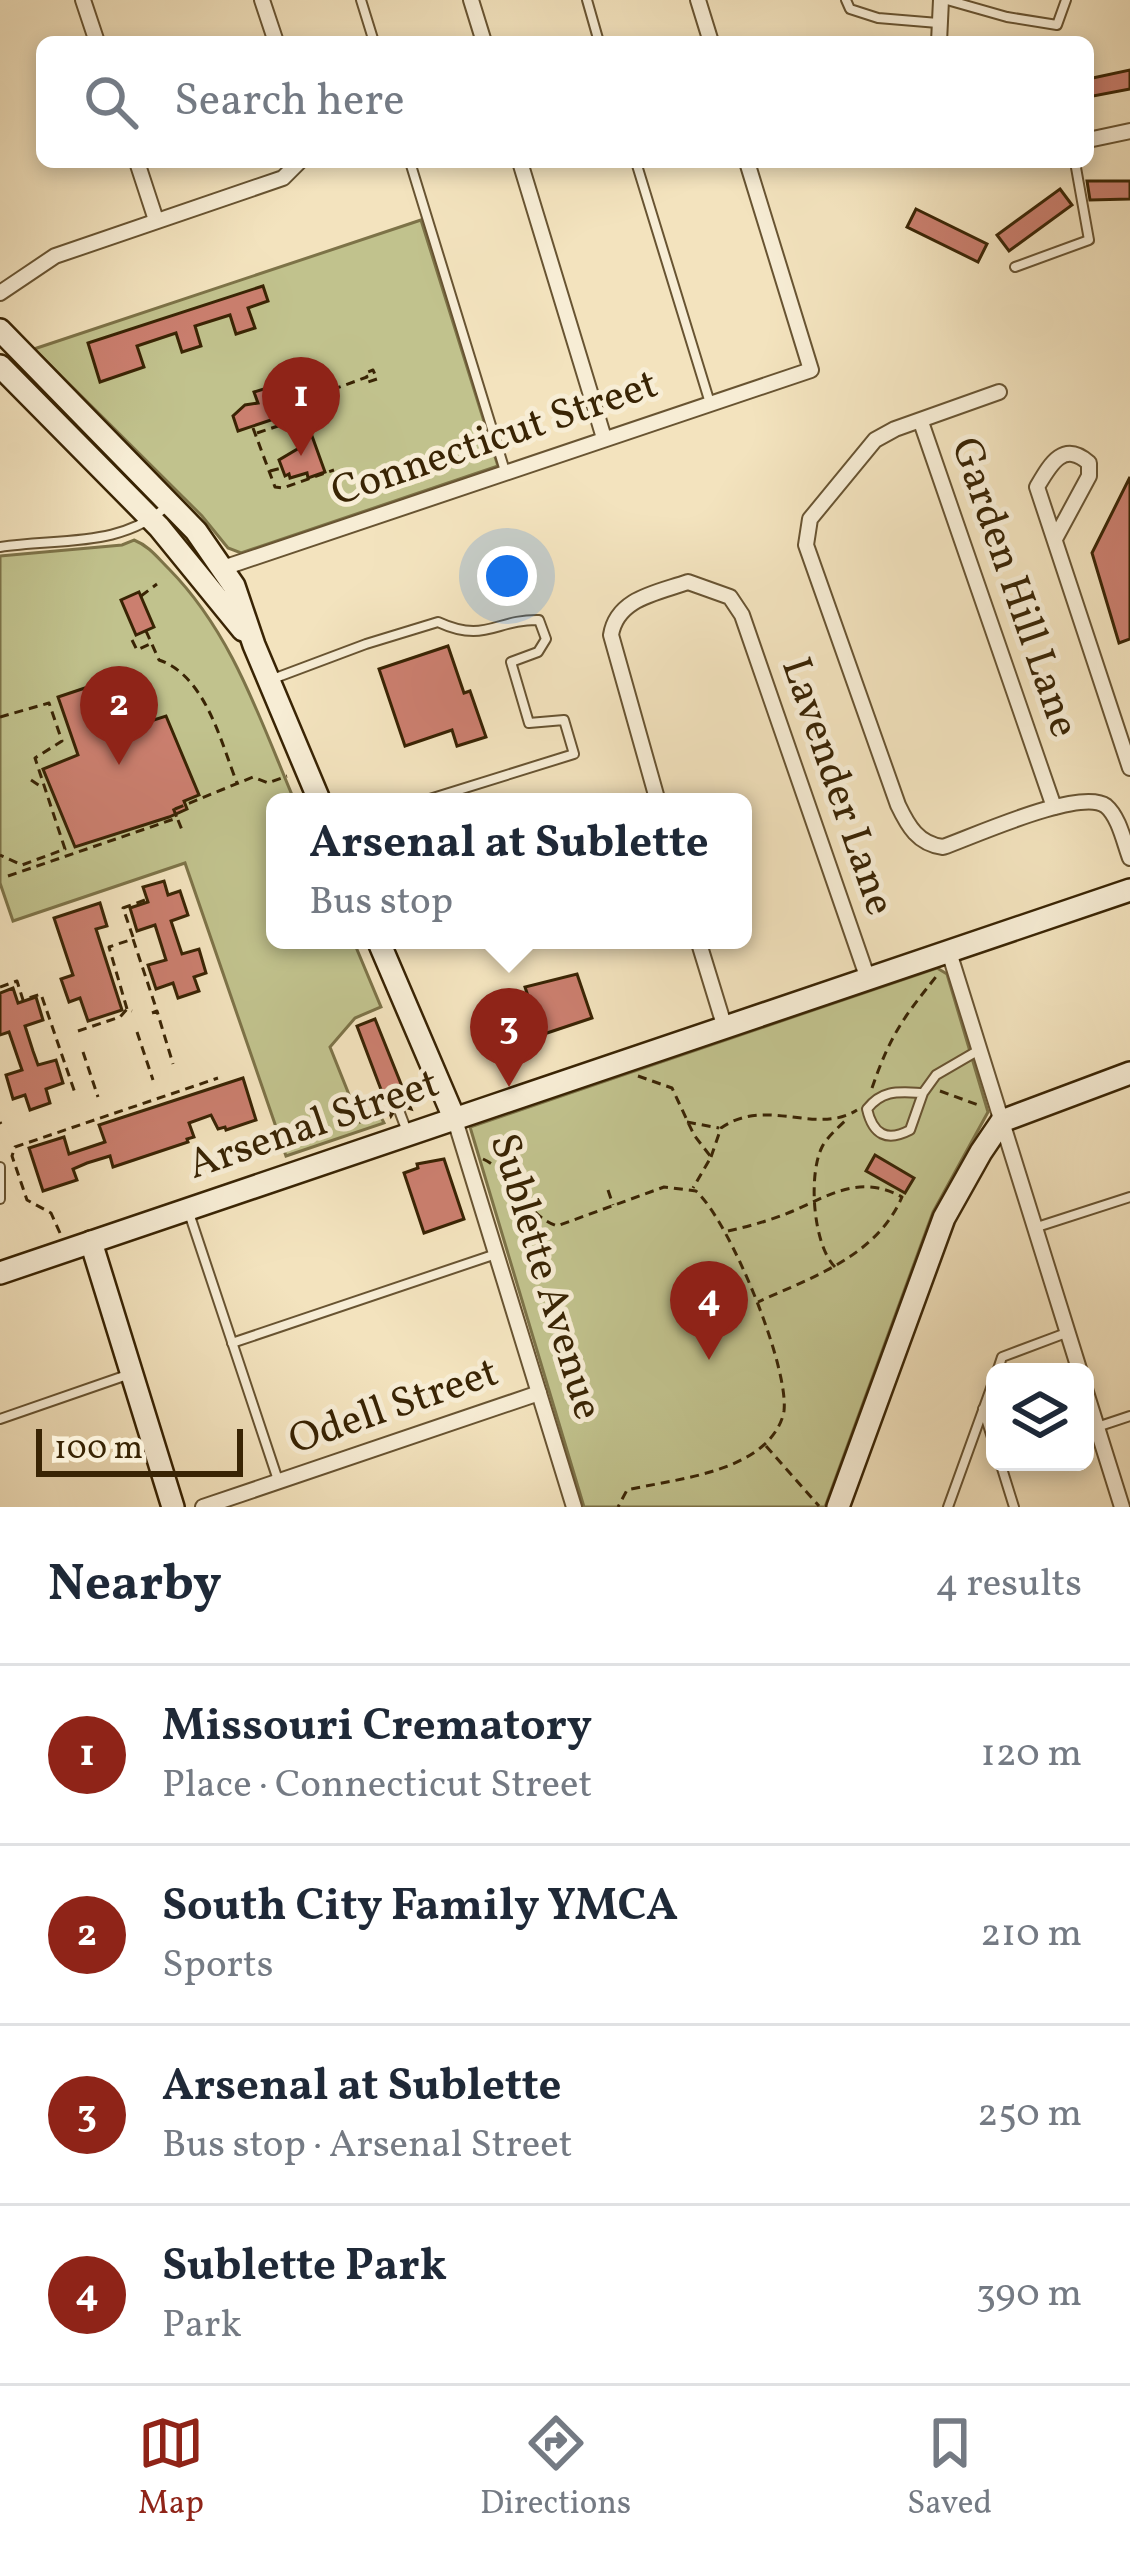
<!DOCTYPE html>
<meta charset="utf-8">
<style>
body{margin:0;font-family:Vollkorn,serif;background:#f2f2f3;color:#1f2937}
.controls{position:absolute;right:36px;bottom:36px;display:grid;overflow:hidden;border-radius:18px;box-shadow:0 6px 18px #0003}
.controls button{width:108px;height:108px;display:grid;place-items:center;padding:0;border:0;border-bottom:3px solid #e0e1e3;background:#fff;color:#1f2937;font:60px sans-serif}
.scale{position:absolute;left:36px;bottom:30px;width:207px;box-sizing:border-box;padding-left:12px;border:6px solid #392404;border-top:0;font-size:33px;line-height:42px;white-space:nowrap;color:#392404;-webkit-text-stroke:9px #f7edd5;paint-order:stroke}
.you{position:absolute;left:507px;top:576px;width:42px;height:42px;margin:-30px;border:9px solid #fff;border-radius:50%;background:#1a73e8;box-shadow:0 0 0 18px #1a73e833}
.badge{display:grid;place-items:center;width:78px;height:78px;border-radius:50%;background:#8f2418;color:#fff;font-size:39px;font-weight:700}
.pin{position:absolute;translate:-50% -99px;filter:drop-shadow(0 3px 6px #0008)}
.pin::after{content:'';position:absolute;top:63px;width:42px;height:36px;background:inherit;clip-path:polygon(0 0,100% 0,50% 100%)}
.popup{position:absolute;left:266px;top:793px;width:486px;height:156px;box-sizing:border-box;display:grid;place-content:center;border-radius:18px;background:#fff;filter:drop-shadow(0 3px 9px #0005);font-size:39px;white-space:nowrap;color:#747a83}
.popup b{font-size:45px;color:#1f2937}
.popup::after{content:'';position:absolute;left:50%;top:100%;margin-left:-24px;border:24px solid transparent;border-top-color:#fff}
.list{margin:0;padding:0;list-style:none}
h2{display:flex;justify-content:space-between;align-items:center;height:156px;margin:0;padding:0 48px;font-size:51px}
h2 small{font-size:39px;font-weight:400;color:#747a83}
.list li{display:grid;grid-template-columns:78px 1fr auto;gap:36px;align-items:center;box-sizing:border-box;height:180px;padding:0 48px;border-top:3px solid #e0e1e3}
.list b{display:block;font-size:45px;white-space:nowrap}
.list p{margin:0;font-size:39px;white-space:nowrap;color:#747a83}
.list em{font-size:39px;font-style:normal;color:#747a83}
.icon{flex:none;width:66px;height:66px;fill:none;stroke:currentColor;stroke-width:2;stroke-linecap:round;stroke-linejoin:round}
.map{position:relative;flex:none;width:1130px;height:1507px;overflow:hidden}
.search{position:absolute;background:#fff;box-shadow:0 6px 18px #0003;left:36px;right:36px;top:36px;height:132px;display:flex;align-items:center;gap:30px;box-sizing:border-box;padding:0 42px;border-radius:18px;color:#747a83;font-size:45px}
.sheet{height:876px;background:#fff}
nav{display:flex;justify-content:space-around;align-items:center;box-sizing:border-box;height:168px;border-top:3px solid #e0e1e3;background:#fff;font-size:33px;color:#747a83}
nav a{display:grid;justify-items:center;gap:6px}
nav .on{color:#8f2418}
.map>svg:first-child{display:block}
.green{fill:#c1c28d;stroke:#7d7348;stroke-width:3}
.building{fill:#cb7f6f;stroke:#392404;stroke-width:3}
.lines{fill:none;stroke-linecap:round;stroke-linejoin:round}
.lane-casing{stroke:#685432;stroke-width:12}
.street-casing{stroke:#685432;stroke-width:18}
.secondary-casing{stroke:#392404;stroke-width:26}
.path{stroke:#392404;stroke-width:3;stroke-dasharray:9 6;stroke-linecap:butt}
.lane{stroke:#f7edd5;stroke-width:8}
.street{stroke:#f7edd5;stroke-width:14}
.secondary{stroke:#f7edd5;stroke-width:21}
.labels{text-anchor:middle;dominant-baseline:central;stroke-width:10;stroke-linejoin:round;paint-order:stroke}
.street-label{font-size:42px;fill:#392404;stroke:#f7edd5}
</style>
<div class="map">
<svg width="1130" height="1507" viewBox="0 0 1130 1507">
<rect width="100%" height="100%" fill="#f3e3be"/>
<filter id="stains"><feTurbulence type="fractalNoise" baseFrequency=".00167" numOctaves="4"/><feColorMatrix values="0 0 0 0 .2 0 0 0 0 .09 0 0 0 0 .02 0 0 0 .5 -.17"/></filter>
<radialGradient id="worn" r=".72"><stop offset=".6" stop-color="#630" stop-opacity="0"/><stop offset="1" stop-color="#630" stop-opacity=".3"/></radialGradient>
<!-- green -->
<g class="green">
<path d="M 421,220 L 498,466 L 241,553 L 228,548 L 202,516 L 34,349 Z"/>
<path d="M 134,540 C 149,546 157,557 169,569 C 233,634 260,720 295,802 L 275,802 L 275,940 L 353,940 L 381,1007 L 355,1018 L 330,1047 L 360,1122 L 380,1115 L 384,1123 L 286,1156 L 185,863 L 13,921 L 0,883 L 0,556 L 122,545 Z"/>
<path d="M 937,968 L 947,974 L 988,1112 L 933,1212 L 825,1507 L 584,1507 L 470,1127 Z"/>
</g>
<!-- building -->
<g class="building">
<path d="M 1130,70 L 1130,89 L 1088,97 L 1088,79 Z"/>
<path d="M 1087,181 L 1130,181 L 1130,199 L 1090,200 Z"/>
<path d="M 1060,189 L 1072,205 L 1009,251 L 997,235 Z"/>
<path d="M 916,209 L 987,244 L 978,262 L 907,227 Z"/>
<path d="M 263,286 L 268,301 L 248,308 L 255,328 L 236,334 L 230,315 L 195,326 L 201,346 L 182,352 L 176,333 L 137,346 L 144,367 L 100,382 L 88,343 Z"/>
<path d="M 270,387 L 280,417 L 238,431 L 233,416 L 245,405 L 258,403 L 254,392 Z"/>
<path d="M 312,436 L 325,472 L 308,478 L 307,473 L 290,478 L 289,474 L 285,476 L 279,460 L 299,448 L 297,442 Z"/>
<path d="M 1130,477 L 1130,639 L 1119,643 L 1092,553 Z"/>
<path d="M 139,592 L 154,627 L 136,635 L 121,600 Z"/>
<path d="M 448,646 L 464,693 L 470,691 L 486,737 L 457,746 L 452,730 L 405,746 L 379,669 Z"/>
<path d="M 121,676 L 138,725 L 166,716 L 199,795 L 184,801 L 187,809 L 169,817 L 75,847 L 43,769 L 78,755 L 58,697 Z"/>
<path d="M 164,881 L 168,895 L 180,891 L 188,915 L 171,921 L 182,954 L 199,949 L 206,973 L 194,977 L 199,991 L 178,998 L 173,983 L 156,989 L 148,965 L 166,960 L 161,944 L 155,925 L 137,931 L 130,908 L 148,902 L 143,887 Z"/>
<path d="M 100,903 L 107,926 L 96,929 L 122,1010 L 88,1021 L 80,998 L 69,1002 L 61,979 L 73,975 L 54,918 Z"/>
<path d="M 577,974 L 592,1018 L 541,1035 L 525,987 Z"/>
<path d="M 13,988 L 18,1003 L 36,997 L 43,1020 L 25,1026 L 33,1051 L 38,1065 L 56,1060 L 63,1083 L 46,1089 L 50,1103 L 30,1110 L 25,1095 L 13,1099 L 6,1075 L 22,1070 L 9,1032 L 0,1035 L 0,993 Z"/>
<path d="M 375,1019 L 411,1109 L 398,1105 L 391,1116 L 357,1026 Z"/>
<path d="M 243,1078 L 256,1120 L 226,1130 L 225,1127 L 218,1129 L 211,1115 L 189,1123 L 194,1137 L 187,1139 L 188,1142 L 113,1167 L 110,1156 L 87,1163 L 73,1169 L 77,1180 L 43,1191 L 29,1148 L 64,1137 L 69,1154 L 105,1142 L 99,1125 Z"/>
<path d="M 875,1155 L 914,1178 L 905,1193 L 866,1171 Z"/>
<path d="M 444,1159 L 464,1219 L 424,1233 L 404,1173 L 418,1168 L 417,1164 Z"/>
</g>
<g class="lines">
<!-- lane casing -->
<g class="lane-casing">
<g id="lane">
<path d="M 361,0 L 374,42"/>
<path d="M 587,0 L 599,42"/>
<path d="M 846,0 L 850,9 L 878,18 L 938,23"/>
<path d="M 947,0 L 1007,17 L 1057,25 L 1066,0"/>
<path d="M 410,162 L 505,471"/>
<path d="M 636,162 L 710,403"/>
<path d="M 1015,267 L 1089,240 L 1075,162"/>
<path d="M 0,547 C 59,538 123,548 168,505"/>
<path d="M 270,680 L 366,644 L 438,622 C 486,644 495,619 539,620 L 546,639 L 538,652 L 511,662 L 529,723 L 564,720 L 574,754 L 420,802"/>
<path d="M 923,1093 L 910,1130 C 887,1142 873,1135 867,1109 C 883,1089 899,1092 923,1093 L 936,1075 L 979,1050"/>
<path d="M 400,1113 L 408,1134"/>
<path d="M 0,1167 L 0,1199"/>
<path d="M 188,1210 L 278,1480"/>
<path d="M 1034,1228 L 1130,1197"/>
<path d="M 232,1343 L 496,1254"/>
<path d="M 997,1372 L 1002,1357 L 1066,1333"/>
<path d="M 983,1409 L 995,1447"/>
<path d="M 0,1419 L 130,1374"/>
<path d="M 1097,1427 L 1130,1416"/>
<path d="M 1000,1462 L 1014,1507"/>
<path d="M 948,1507 L 995,1377"/>
</g>
</g>
<!-- street casing -->
<g class="street-casing">
<g id="street">
<path d="M 83,0 L 97,42"/>
<path d="M 262,0 L 276,42"/>
<path d="M 471,0 L 484,42"/>
<path d="M 698,0 L 711,42"/>
<path d="M 939,42 L 941,0"/>
<path d="M 1088,140 L 1130,131"/>
<path d="M 137,162 L 156,220"/>
<path d="M 520,162 L 604,438"/>
<path d="M 0,293 L 55,256 L 283,178 L 299,162"/>
<path d="M 999,392 L 895,429 L 875,440 L 810,519 L 806,545 L 898,805 C 908,826 918,844 943,847 C 972,837 1081,787 1106,806 C 1119,817 1124,842 1130,858"/>
<path d="M 921,422 L 1054,807"/>
<path d="M 1055,539 L 1089,476 L 1089,463 C 1063,440 1050,465 1037,487 L 1130,768"/>
<path d="M 220,569 L 811,370 L 747,162"/>
<path d="M 658,802 L 611,635 C 617,598 657,593 688,582 L 730,597 L 742,615 L 868,979"/>
<path d="M 698,940 L 725,1028"/>
<path d="M 949,952 L 1080,1372"/>
<path d="M 455,1120 L 574,1507"/>
<path d="M 1085,1389 L 1122,1507"/>
<path d="M 203,1507 L 539,1393"/>
</g>
</g>
<!-- secondary casing -->
<g class="secondary-casing">
<g id="secondary">
<path d="M 0,330 L 196,531 L 234,586 L 254,645 L 320,802"/>
<path d="M 0,366 L 159,527 L 243,630"/>
<path d="M 378,940 L 455,1120"/>
<path d="M 91,1242 L 173,1507"/>
<path d="M 0,1273 L 1130,890"/>
<path d="M 838,1507 L 944,1218 L 981,1152 L 1002,1121 L 1130,1073"/>
</g>
</g>
<!-- path -->
<g class="path">
<path d="M 304,400 L 367,377 L 365,373 L 373,370 L 377,379 L 368,382 L 367,377"/>
<path d="M 253,428 L 275,487 L 283,488 L 334,470"/>
<path d="M 257,433 L 278,426 L 280,417"/>
<path d="M 270,471 L 282,468"/>
<path d="M 141,596 L 157,584"/>
<path d="M 146,631 L 159,660 C 206,676 221,743 237,783"/>
<path d="M 132,640 L 137,650 L 150,644"/>
<path d="M 0,717 L 49,703 L 62,741 L 35,758 L 65,849 L 22,865 L 0,855"/>
<path d="M 31,780 L 43,788"/>
<path d="M 175,809 L 253,777 L 268,783 L 287,776"/>
<path d="M 178,820 L 182,830"/>
<path d="M 8,876 L 177,818 L 172,805"/>
<path d="M 133,937 L 123,908 L 145,900"/>
<path d="M 0,987 L 17,981 L 23,1000 L 41,994 L 76,1096"/>
<path d="M 127,1009 L 109,947 L 133,939 L 155,1005"/>
<path d="M 152,1013 L 157,1011 L 173,1064"/>
<path d="M 78,1031 L 120,1017 L 127,1009 L 132,1011"/>
<path d="M 137,1032 L 153,1080"/>
<path d="M 83,1052 L 98,1097"/>
<path d="M 638,1076 L 672,1088 L 694,1135 L 711,1157 L 693,1188"/>
<path d="M 872,1088 C 891,1033 904,1017 939,973"/>
<path d="M 940,1091 L 981,1106"/>
<path d="M 0,1122 L 1,1124"/>
<path d="M 687,1122 L 719,1128"/>
<path d="M 711,1157 L 721,1128 C 767,1096 816,1136 857,1110"/>
<path d="M 483,1159 C 516,1174 523,1214 557,1226 L 664,1187 L 696,1191 C 730,1222 789,1366 784,1411 C 782,1423 775,1434 766,1443 C 732,1475 671,1480 627,1490 L 618,1507"/>
<path d="M 608,1190 L 613,1205"/>
<path d="M 728,1231 C 750,1226 772,1220 793,1211 C 830,1195 860,1174 902,1197 C 876,1257 812,1277 758,1302"/>
<path d="M 60,1233 L 51,1213 L 27,1200 L 12,1156 L 15,1147 L 218,1078"/>
<path d="M 835,1267 C 813,1245 808,1175 822,1147 C 827,1137 840,1126 848,1118"/>
<path d="M 766,1446 L 819,1506"/>
</g>
<!-- lane -->
<use href="#lane" class="lane"/>
<!-- street -->
<use href="#street" class="street"/>
<!-- secondary -->
<use href="#secondary" class="secondary"/>
</g>
<g class="labels">
<!-- street labels -->
<g class="street-label">
<text transform="translate(495 440) rotate(-19)">Connecticut Street</text>
<text transform="translate(1013 588) rotate(71)">Garden Hill Lane</text>
<text transform="translate(836 787) rotate(71)">Lavender Lane</text>
<text transform="translate(314 1126) rotate(-19)">Arsenal Street</text>
<text transform="translate(544 1277) rotate(73)">Sublette Avenue</text>
<text transform="translate(394 1408) rotate(-19)">Odell Street</text>
</g>
</g>
<rect width="100%" height="100%" filter="url(#stains)"/>
<rect width="100%" height="100%" fill="url(#worn)"/>
</svg>
<div class="controls">
<button><svg class="icon" aria-label="layers" viewBox="0 0 24 24"><path d="M12 4l9 5-9 5-9-5zM3 14l9 5 9-5"/></svg></button>
</div>
<div class="scale">100 m</div>
<div class="you"></div>
<div class="pin badge" style="left:301px;top:456px">1</div>
<div class="pin badge" style="left:119px;top:765px">2</div>
<div class="pin badge" style="left:509px;top:1087px">3</div>
<div class="popup"><b>Arsenal at Sublette</b>Bus stop</div>
<div class="pin badge" style="left:709px;top:1360px">4</div>
<div class="search"><svg class="icon" aria-label="search" viewBox="0 0 24 24"><circle cx="10" cy="10" r="6"/><path d="M15 15l6 6"/></svg>Search here</div>
</div>
<section class="sheet">
<h2>Nearby<small>4 results</small></h2>
<ul class="list">
<li><span class="badge">1</span><div><b>Missouri Crematory</b><p>Place · Connecticut Street</p></div><em>120 m</em></li>
<li><span class="badge">2</span><div><b>South City Family YMCA</b><p>Sports</p></div><em>210 m</em></li>
<li><span class="badge">3</span><div><b>Arsenal at Sublette</b><p>Bus stop · Arsenal Street</p></div><em>250 m</em></li>
<li><span class="badge">4</span><div><b>Sublette Park</b><p>Park</p></div><em>390 m</em></li>
</ul>
</section>
<nav>
<a class="on"><svg class="icon" aria-label="map" viewBox="0 0 24 24"><path d="M3 6l6-2 6 2 6-2v14l-6 2-6-2-6 2zM9 4v14M15 6v14"/></svg>Map</a>
<a><svg class="icon" aria-label="directions" viewBox="0 0 24 24"><path d="M12 3l9 9-9 9-9-9zM9 14v-3h6M13 9l2 2-2 2"/></svg>Directions</a>
<a><svg class="icon" aria-label="saved" viewBox="0 0 24 24"><path d="M7 4h10v16l-5-4-5 4z"/></svg>Saved</a>
</nav>
